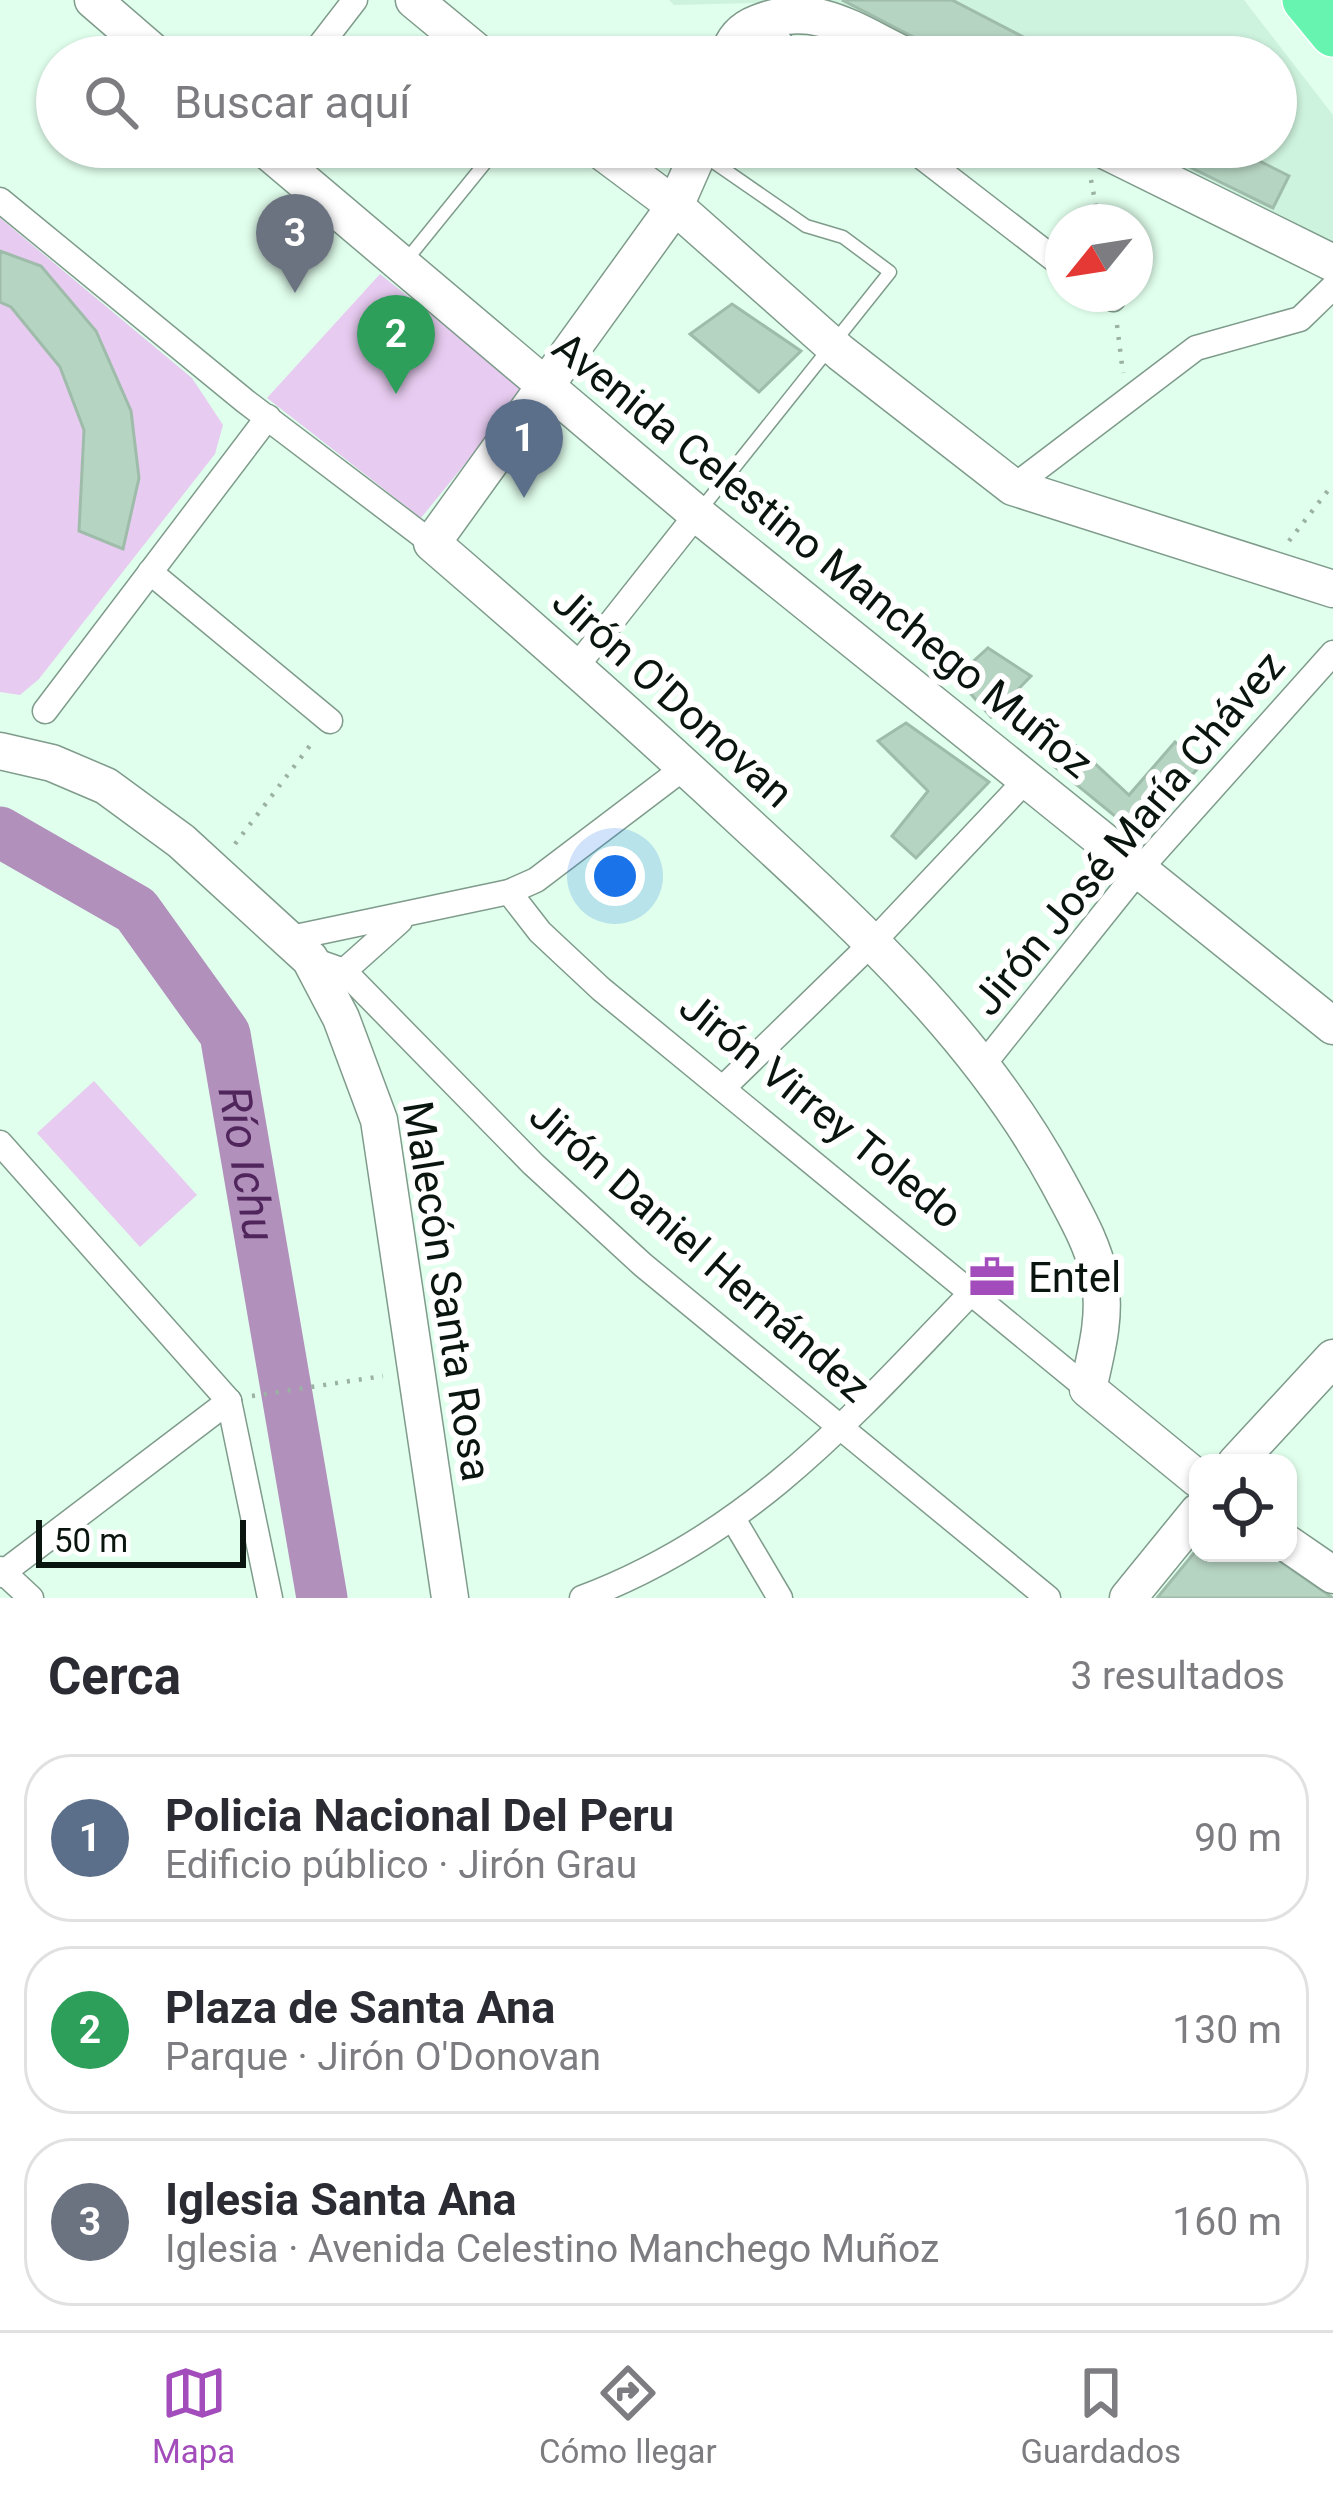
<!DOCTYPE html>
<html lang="es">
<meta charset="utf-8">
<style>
body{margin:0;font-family:Roboto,sans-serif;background:#f2f2f3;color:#2b2b33}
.controls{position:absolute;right:36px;bottom:36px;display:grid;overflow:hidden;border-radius:24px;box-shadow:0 3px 9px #0004}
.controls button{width:108px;height:108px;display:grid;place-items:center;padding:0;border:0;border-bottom:3px solid #e1e1e2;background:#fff;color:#2b2b33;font:60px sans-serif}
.compass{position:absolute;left:1045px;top:204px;width:108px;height:108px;border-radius:50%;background:#fff;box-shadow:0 3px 9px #0004;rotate:240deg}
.scale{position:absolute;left:36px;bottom:30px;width:210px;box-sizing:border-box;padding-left:12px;border:6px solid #0a150f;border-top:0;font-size:33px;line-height:42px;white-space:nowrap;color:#0a150f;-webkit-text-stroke:9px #fff;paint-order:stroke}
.you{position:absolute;left:615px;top:876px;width:42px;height:42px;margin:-30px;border:9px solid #fff;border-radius:50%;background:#1a73e8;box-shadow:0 0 0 18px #1a73e833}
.badge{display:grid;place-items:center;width:78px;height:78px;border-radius:50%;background:#a24dbb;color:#fff;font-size:39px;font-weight:700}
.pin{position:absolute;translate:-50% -99px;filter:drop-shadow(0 3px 6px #0008)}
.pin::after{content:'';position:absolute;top:63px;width:42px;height:36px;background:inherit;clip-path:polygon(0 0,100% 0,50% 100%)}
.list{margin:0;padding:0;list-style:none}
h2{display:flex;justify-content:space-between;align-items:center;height:156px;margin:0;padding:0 48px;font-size:51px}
h2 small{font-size:39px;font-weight:400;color:#7c7c81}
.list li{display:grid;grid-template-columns:78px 1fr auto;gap:36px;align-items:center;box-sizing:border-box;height:168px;margin:0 24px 24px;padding:0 24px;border:3px solid #e1e1e2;border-radius:48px}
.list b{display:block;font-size:45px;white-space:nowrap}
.list p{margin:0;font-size:39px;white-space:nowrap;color:#7c7c81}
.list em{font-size:39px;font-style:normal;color:#7c7c81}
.icon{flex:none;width:66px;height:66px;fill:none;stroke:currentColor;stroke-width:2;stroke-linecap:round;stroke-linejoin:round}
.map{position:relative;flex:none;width:1333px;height:1598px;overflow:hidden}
.search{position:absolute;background:#fff;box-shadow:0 3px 9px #0004;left:36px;right:36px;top:36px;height:132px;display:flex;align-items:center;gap:30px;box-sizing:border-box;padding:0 42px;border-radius:66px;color:#7c7c81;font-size:45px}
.sheet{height:732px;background:#fff}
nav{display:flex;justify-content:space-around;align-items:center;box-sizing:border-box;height:168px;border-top:3px solid #e1e1e2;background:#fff;font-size:33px;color:#7c7c81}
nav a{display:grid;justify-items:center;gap:6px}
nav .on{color:#a24dbb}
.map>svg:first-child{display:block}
.built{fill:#cdf2dd}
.green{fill:#e7cbf0}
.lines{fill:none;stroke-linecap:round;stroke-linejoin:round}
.river{stroke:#b190bb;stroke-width:51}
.building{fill:#b6d4c2;stroke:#9fbcab;stroke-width:3}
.lane-casing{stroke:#7f9b8b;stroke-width:15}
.street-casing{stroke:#7f9b8b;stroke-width:27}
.secondary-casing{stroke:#7f9b8b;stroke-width:39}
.highway-casing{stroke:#fff;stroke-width:48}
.path{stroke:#9ab1a3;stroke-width:4.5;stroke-dasharray:3 9;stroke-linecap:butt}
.lane{stroke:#fff;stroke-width:12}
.street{stroke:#fff;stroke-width:24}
.secondary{stroke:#fff;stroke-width:36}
.highway{stroke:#67f4b1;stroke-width:45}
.labels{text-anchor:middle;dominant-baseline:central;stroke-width:12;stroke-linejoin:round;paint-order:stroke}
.street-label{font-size:42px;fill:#0a150f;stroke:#fff}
.poi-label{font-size:42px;fill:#0a150f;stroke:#fff;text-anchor:start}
.water-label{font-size:45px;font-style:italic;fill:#4f255b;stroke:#fff}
</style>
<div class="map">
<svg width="1333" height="1598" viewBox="0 0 1333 1598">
<rect width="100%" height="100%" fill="#e1ffed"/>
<!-- built -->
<path class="built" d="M 669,0 L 1244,0 L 1333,115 L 1333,249 L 1121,147 L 1276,147 L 1276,57 L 940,57 L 831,1 L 674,5 Z"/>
<!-- green -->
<g class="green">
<path d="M 0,218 L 192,378 L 223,425 L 215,454 L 39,679 L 20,695 L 0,692 Z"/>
<path d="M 380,274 L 525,390 L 421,518 L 267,398 Z"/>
<path d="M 94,1081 L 197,1195 L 140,1247 L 37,1133 Z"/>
</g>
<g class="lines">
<!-- river -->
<path class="river" id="s1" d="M 0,832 L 136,910 L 225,1034 L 322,1598"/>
</g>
<!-- building -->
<g class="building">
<path d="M 842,0 L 952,0 L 1062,57 L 952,57 Z"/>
<path d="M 1149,147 L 1232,147 L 1289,176 L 1273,208 Z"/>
<path d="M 0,251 L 41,266 L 96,331 L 131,411 L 139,478 L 123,549 L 79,531 L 84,430 L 60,367 L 11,307 L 0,302 Z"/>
<path d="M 732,304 L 801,351 L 759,392 L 690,334 Z"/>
<path d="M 988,648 L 1031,676 L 991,717 L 956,677 Z"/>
<path d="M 906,723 L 989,782 L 916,858 L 892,836 L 928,791 L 878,741 Z"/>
<path d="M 1175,742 L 1200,766 L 1138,835 L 1050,763 L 1076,746 L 1129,795 Z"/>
<path d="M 1194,1553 L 1268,1553 L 1333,1598 L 1157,1598 Z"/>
</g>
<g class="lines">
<!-- lane casing -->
<g class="lane-casing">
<g id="lane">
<path d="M 404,263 L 498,147"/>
<path d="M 698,513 L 890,272 L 843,237 L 806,226 L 702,154"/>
</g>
</g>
<!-- street casing -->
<g class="street-casing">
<g id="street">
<path d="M 763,21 L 792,57"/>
<path d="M 311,57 L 355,0"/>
<path d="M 909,147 L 1063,266"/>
<path d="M 0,200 L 245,401 L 432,543"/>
<path d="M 1105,294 L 1113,299"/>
<path d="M 1013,487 L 1196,348 L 1300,319 L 1333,287"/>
<path d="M 150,572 L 330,721"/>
<path d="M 576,667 L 697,514"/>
<path d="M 45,711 L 268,417"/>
<path d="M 509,892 L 540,932 L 601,989 L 1088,1389"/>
<path d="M 291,938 L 509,892 L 536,880 L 685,767"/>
<path d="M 310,959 L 344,971 L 533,1164 L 643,1265 L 1048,1598"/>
<path d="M 344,971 L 400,921"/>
<path d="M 983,1065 L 1139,870 L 1333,653"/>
<path d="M 723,1088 L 874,941 L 1027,779"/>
<path d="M 0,1143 L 229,1401"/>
<path d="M 229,1401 L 270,1598"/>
<path d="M 735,1522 L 780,1598"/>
<path d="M 0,1569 L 31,1598"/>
<path d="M 0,1575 L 229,1401"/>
<path d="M 582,1598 C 750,1535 852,1417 972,1292"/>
</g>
</g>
<!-- secondary casing -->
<g class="secondary-casing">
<g id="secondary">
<path d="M 93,0 L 159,57"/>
<path d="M 414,0 L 483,57"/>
<path d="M 728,57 C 732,41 742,29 758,23 C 816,0 855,32 908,57"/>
<path d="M 263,147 L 697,514 L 1333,1026"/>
<path d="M 596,147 L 675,206 L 841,353 L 1013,487 L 1333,589"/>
<path d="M 701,147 L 675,206 L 432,543 C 540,636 646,730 750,827 C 866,934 982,1041 1058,1182 C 1074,1212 1095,1247 1100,1281 C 1106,1318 1096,1353 1088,1389 L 1198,1479"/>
<path d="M 1098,147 L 1333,263"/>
<path d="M 0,751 L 52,763 L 106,786 L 181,841 L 310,959 L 341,1018 L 379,1120 L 450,1598"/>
<path d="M 1236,1463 L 1333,1358"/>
<path d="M 1288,1544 L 1333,1575"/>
<path d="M 1128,1598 L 1198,1512"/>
</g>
</g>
<!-- highway casing -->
<g class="highway-casing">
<path id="highway" d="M 1305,0 L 1333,34"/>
</g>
<!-- path -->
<g class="path">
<path d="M 1091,180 L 1099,222"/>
<path d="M 1117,325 L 1123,373"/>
<path d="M 1289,541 L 1333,484"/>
<path d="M 235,844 L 315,739"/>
<path d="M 252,1396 L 383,1376"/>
</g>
<!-- lane -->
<use href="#lane" class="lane"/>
<!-- street -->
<use href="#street" class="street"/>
<!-- secondary -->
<use href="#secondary" class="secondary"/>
<!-- highway -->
<use href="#highway" class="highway"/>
</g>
<!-- icons -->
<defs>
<g id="office-bare" transform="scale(3.6)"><path d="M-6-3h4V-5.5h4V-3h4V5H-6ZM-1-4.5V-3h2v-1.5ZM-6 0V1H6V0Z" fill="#a24dbb" stroke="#fff" stroke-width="2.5" paint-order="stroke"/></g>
</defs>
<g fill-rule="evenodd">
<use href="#office-bare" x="992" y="1277"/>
</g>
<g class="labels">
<!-- street labels -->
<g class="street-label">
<text transform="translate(823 555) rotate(39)">Avenida Celestino Manchego Muñoz</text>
<text transform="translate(673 697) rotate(42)">Jirón O'Donovan</text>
<text transform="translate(1128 833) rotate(-50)">Jirón José María Chávez</text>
<text transform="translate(821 1110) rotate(39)">Jirón Virrey Toledo</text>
<text transform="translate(700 1251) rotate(41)">Jirón Daniel Hernández</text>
<text transform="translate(447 1291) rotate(81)">Malecón Santa Rosa</text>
</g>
<!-- poi labels -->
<g class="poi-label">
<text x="1028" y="1277">Entel</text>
</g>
<!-- water labels -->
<g class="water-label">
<text stroke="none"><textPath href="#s1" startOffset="441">Río Ichu</textPath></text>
</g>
</g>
</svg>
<div class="controls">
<button><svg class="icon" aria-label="locate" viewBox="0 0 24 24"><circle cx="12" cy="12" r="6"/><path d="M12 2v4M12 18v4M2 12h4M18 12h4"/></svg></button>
</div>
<svg class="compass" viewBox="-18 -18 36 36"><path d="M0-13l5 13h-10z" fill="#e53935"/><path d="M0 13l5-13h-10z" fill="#7c7c81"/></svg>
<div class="scale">50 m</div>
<div class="you"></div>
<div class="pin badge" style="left:524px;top:498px;background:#5c6f8a">1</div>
<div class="pin badge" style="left:396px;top:394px;background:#2e9e5b">2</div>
<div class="pin badge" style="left:295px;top:293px;background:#6b7280">3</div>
<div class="search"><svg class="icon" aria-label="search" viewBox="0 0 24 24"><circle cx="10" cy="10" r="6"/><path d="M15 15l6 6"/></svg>Buscar aquí</div>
</div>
<section class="sheet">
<h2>Cerca<small>3 resultados</small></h2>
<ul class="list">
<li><span class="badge" style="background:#5c6f8a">1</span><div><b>Policia Nacional Del Peru</b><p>Edificio público · Jirón Grau</p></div><em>90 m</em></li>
<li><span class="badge" style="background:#2e9e5b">2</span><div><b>Plaza de Santa Ana</b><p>Parque · Jirón O'Donovan</p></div><em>130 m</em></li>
<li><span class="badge" style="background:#6b7280">3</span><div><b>Iglesia Santa Ana</b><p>Iglesia · Avenida Celestino Manchego Muñoz</p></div><em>160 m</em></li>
</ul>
</section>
<nav>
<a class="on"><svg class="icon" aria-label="map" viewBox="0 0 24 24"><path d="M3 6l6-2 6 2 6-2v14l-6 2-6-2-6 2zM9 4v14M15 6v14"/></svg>Mapa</a>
<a><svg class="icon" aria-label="directions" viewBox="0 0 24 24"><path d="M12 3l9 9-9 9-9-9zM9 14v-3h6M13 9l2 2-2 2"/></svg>Cómo llegar</a>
<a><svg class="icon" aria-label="saved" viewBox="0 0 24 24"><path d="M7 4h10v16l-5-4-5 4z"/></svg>Guardados</a>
</nav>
